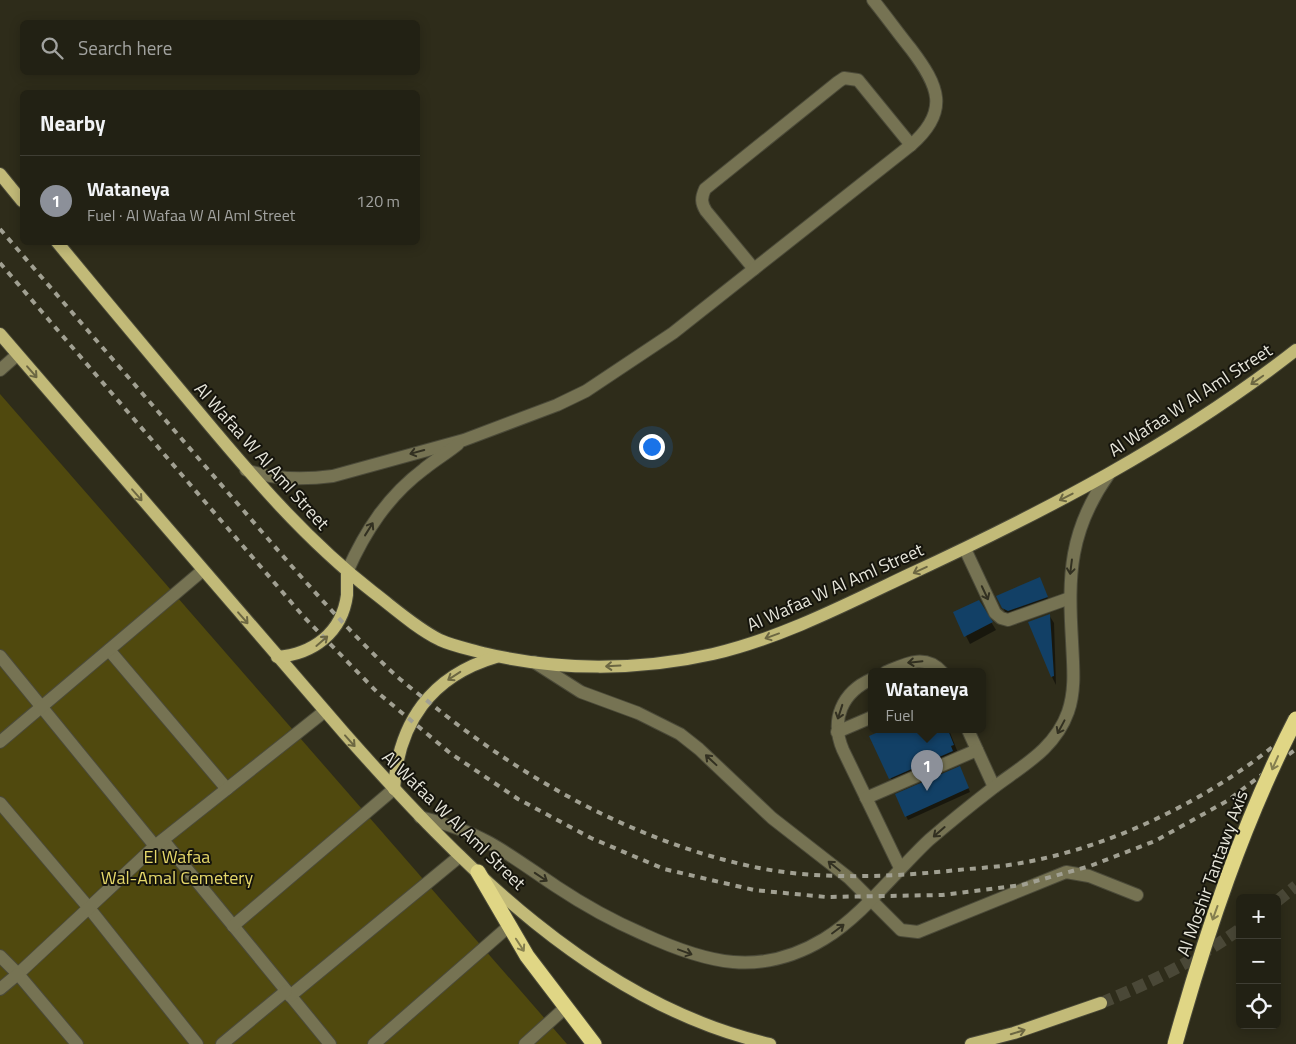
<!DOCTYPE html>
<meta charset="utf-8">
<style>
body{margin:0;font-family:"Titillium Web",sans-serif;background:#2e2e22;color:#f1f3f6}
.controls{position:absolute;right:15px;bottom:15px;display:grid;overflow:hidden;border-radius:8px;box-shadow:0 2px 12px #0003}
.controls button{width:45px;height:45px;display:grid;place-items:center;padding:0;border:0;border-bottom:1px solid #3f3e34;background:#222114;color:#f1f3f6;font:25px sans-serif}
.you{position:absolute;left:651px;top:446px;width:18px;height:18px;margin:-12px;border:4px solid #fff;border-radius:50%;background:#1a73e8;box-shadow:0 0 0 8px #1a73e833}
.badge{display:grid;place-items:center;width:32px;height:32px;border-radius:50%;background:#8c9099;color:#fff;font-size:16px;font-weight:700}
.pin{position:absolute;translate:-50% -41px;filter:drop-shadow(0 1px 2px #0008)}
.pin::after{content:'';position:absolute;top:26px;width:18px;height:15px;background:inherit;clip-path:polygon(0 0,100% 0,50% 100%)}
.popup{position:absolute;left:868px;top:668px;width:118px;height:65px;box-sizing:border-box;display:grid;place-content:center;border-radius:8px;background:#222114;filter:drop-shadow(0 1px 4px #0005);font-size:16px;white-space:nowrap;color:#a2a3a0}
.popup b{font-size:19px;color:#f1f3f6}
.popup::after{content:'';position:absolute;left:50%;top:100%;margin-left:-10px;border:10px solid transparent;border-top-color:#222114}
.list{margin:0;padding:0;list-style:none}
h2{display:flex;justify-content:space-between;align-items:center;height:65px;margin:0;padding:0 20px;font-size:21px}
h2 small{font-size:16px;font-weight:400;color:#a2a3a0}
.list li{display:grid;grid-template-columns:32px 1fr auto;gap:15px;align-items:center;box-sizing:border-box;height:90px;padding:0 20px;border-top:1px solid #3f3e34}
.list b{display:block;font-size:19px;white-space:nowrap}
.list p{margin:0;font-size:16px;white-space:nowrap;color:#a2a3a0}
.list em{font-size:16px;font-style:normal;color:#a2a3a0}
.icon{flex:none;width:28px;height:28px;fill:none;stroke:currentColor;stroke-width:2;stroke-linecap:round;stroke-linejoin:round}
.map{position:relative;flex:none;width:1296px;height:1044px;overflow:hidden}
.search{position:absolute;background:#222114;box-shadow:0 2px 12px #0003;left:20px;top:20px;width:400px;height:55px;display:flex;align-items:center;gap:12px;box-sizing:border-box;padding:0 18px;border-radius:8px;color:#a2a3a0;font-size:19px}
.panel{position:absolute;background:#222114;box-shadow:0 2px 12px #0003;left:20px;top:90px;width:400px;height:155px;border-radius:8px}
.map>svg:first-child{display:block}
.green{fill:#50490e}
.shadow{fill:#0007}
.building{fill:#124066}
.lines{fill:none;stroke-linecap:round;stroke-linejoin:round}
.major-tunnel{stroke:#4a4837;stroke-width:12;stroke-dasharray:12 6;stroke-linecap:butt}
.minor-casing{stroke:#4b4a39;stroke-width:14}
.major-casing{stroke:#4b4a39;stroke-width:14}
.highway-casing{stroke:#4b4a39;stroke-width:17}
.minor{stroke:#767353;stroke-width:12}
.major{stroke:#c2ba78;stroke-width:12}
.highway{stroke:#e0d685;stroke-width:15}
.rail{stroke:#a1a092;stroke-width:4;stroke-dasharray:6 6;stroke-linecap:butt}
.highway-bridge-casing{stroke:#4b4a39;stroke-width:17;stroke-linecap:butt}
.highway-bridge{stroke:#e0d685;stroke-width:15}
.oneway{stroke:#6c6742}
.oneway2{stroke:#323021}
.oneway3{stroke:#857f4f}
.labels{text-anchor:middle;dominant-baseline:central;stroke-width:4;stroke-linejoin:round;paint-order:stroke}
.street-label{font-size:18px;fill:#e6e5da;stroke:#15140c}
.park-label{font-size:18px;fill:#e6d86a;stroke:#15140c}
</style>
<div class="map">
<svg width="1296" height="1044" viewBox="0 0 1296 1044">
<rect width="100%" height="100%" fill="#2e2c1a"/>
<!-- green -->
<path class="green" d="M 0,394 L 567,1044 L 0,1044 Z"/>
<!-- shadow -->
<g class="shadow">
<path d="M 1041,582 L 1049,601 L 1010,615 L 1005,612 L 1003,607 Z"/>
<path d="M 979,602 L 996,630 L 970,644 L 966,636 Z"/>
<path d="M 1049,615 L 1054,623 L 1056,685 L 1052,677 Z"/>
<path d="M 877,730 L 949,730 L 960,758 L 897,791 L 871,736 L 879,733 Z"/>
<path d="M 961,771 L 970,792 L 908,820 L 906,816 Z"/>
</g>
<!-- building -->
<g class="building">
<path d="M 1040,577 L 1048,597 L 1008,611 L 1002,608 L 996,596 Z"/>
<path d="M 979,600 L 993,622 L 964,637 L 953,612 Z"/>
<path d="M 1050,614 L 1054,676 L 1051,677 L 1028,622 Z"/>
<path d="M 883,730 L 948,730 L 954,745 L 951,746 L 953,751 L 889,779 L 869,736 Z"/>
<path d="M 960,766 L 969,788 L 905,817 L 895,794 Z"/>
</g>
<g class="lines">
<!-- major-tunnel -->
<g class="major-tunnel">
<path d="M 1277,901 L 1296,886"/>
<path d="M 1101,1003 C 1150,983 1196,960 1240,929"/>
</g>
<!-- minor casing -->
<g class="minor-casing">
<g id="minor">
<path d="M 754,269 L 706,211 C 701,203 701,198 705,189 L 838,82 L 844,78 L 858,80 L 911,145"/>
<path d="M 0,370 L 17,355"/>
<path d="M 246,470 C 275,480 303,480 333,476 L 464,440 L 557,405 L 586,391 L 673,333 L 911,145 C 950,111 939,86 911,49 C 898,33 886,16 873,0"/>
<path d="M 965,549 L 995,613 L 1001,618 L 1008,620 L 1070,598"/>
<path d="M 347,572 C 365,531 388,496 424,469 C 435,460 447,453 458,444"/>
<path d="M 109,650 L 227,789"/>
<path d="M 0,656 L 155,846"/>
<path d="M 534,662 L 581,692 L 638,713 L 680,734 L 699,749 L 772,818 L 849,878 L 901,930 L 918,932 L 1066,872 L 1089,876 L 1137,895"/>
<path d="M 886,672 C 905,664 925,653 942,672"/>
<path d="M 872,679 C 842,692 830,720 843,750 L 900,868"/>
<path d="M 968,730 L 994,787"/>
<path d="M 837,732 L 872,717"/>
<path d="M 0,742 L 202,571"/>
<path d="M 866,798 L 977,750"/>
<path d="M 0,803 L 89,908 L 197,1044"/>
<path d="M 420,817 C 444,823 466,830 488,842 C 512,855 534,872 557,887 C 584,905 613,921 643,934 C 706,963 760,978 824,939 C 862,916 896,871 929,840 C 950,822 971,805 993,788 C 1022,766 1055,749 1068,712 C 1076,689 1073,665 1072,641 C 1068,575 1069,530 1109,474"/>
<path d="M 163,840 L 330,1044"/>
<path d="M 233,926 L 394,789"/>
<path d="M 0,956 L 18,974 L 155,846 L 325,711"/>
<path d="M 0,989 L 18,974 L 77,1044"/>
<path d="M 290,996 L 460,856"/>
<path d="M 222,1044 L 286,991"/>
<path d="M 374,1044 L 508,927"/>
<path d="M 525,1044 L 565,1008"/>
</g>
</g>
<!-- major casing -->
<g class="major-casing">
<g id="major">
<path d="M 0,174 L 22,201"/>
<path d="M 57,242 C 103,298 150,354 196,409 C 251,475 305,539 373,592 C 394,608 416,628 440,640 C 453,646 469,649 483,653 C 558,671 638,671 713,654 C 781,638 845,605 908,575 C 1044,512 1177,443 1296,350"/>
<path d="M 0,334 L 345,734 C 459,863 596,1005 770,1044"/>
<path d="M 277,657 C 313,654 342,633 347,595 C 347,588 347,580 347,572"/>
<path d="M 394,789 C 398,723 431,676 496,657"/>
<path d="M 971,1044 L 1014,1033 L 1101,1003"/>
</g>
</g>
<!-- highway casing -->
<g class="highway-casing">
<path id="highway" d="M 478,872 L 527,956 L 594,1044"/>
</g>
<!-- minor -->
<use href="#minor" class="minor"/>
<!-- major -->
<use href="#major" class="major"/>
<!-- highway -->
<use href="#highway" class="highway"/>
<!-- rail -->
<g class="rail">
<path d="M 0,229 C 75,316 150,402 224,488 C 278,550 331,614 391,671 C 406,685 424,698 440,711 C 533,785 642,844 759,868 C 819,880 896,877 957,870 C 978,868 1000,867 1021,863 C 1118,846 1223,793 1296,727"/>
<path d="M 0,263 L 303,616 L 377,692 L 450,753 L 518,799 L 591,838 L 664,869 L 754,890 L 826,897 L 942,895 L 1022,885 L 1090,866 L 1155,841 L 1227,801 L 1296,749"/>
</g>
<!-- highway-bridge casing -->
<g class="highway-bridge-casing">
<path id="highway-bridge" d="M 1175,1044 C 1206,933 1243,822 1296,719"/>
</g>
<!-- highway-bridge -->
<use href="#highway-bridge" class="highway-bridge"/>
</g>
<!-- one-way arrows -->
<defs><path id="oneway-shaft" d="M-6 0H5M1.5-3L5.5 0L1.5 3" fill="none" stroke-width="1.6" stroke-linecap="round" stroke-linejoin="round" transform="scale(1.25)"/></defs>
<g class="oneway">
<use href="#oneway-shaft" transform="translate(32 372) rotate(49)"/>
<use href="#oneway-shaft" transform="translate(1257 380) rotate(145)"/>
<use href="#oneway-shaft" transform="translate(137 495) rotate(49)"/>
<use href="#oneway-shaft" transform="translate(1066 497) rotate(153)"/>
<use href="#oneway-shaft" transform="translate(920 570) rotate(155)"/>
<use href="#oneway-shaft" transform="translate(243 618) rotate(49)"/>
<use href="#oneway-shaft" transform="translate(772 636) rotate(160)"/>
<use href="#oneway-shaft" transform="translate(322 641) rotate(-41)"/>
<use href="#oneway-shaft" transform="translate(613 666) rotate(177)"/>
<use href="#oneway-shaft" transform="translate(454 676) rotate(147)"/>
<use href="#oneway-shaft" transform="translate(350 741) rotate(48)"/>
<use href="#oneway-shaft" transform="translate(1018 1032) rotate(-17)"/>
</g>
<g class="oneway2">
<use href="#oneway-shaft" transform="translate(417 452) rotate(165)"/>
<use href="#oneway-shaft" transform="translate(369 529) rotate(-58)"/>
<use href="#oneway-shaft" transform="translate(1071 567) rotate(97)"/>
<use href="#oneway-shaft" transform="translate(985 593) rotate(65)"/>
<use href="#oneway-shaft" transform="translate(915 662) rotate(174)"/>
<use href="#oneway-shaft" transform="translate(840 712) rotate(108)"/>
<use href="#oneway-shaft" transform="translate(1061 727) rotate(118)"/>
<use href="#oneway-shaft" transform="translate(711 760) rotate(-137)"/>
<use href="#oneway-shaft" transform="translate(939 832) rotate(139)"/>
<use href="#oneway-shaft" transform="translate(834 866) rotate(-141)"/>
<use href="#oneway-shaft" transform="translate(541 877) rotate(34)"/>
<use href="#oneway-shaft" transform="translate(838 929) rotate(-37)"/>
<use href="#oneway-shaft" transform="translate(685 952) rotate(20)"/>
</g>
<g class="oneway3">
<use href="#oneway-shaft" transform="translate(1275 763) rotate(114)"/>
<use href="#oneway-shaft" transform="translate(1215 913) rotate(110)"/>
<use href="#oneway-shaft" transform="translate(520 945) rotate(57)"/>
</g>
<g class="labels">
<!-- street labels -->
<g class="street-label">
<text transform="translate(1190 400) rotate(-33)">Al Wafaa W Al Aml Street</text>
<text transform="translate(262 456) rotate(48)">Al Wafaa W Al Aml Street</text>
<text transform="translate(835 587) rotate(-24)">Al Wafaa W Al Aml Street</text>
<text transform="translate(454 820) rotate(44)">Al Wafaa W Al Aml Street</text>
<text transform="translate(1212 873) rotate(-70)">Al Moshir Tantawy Axis</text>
</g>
<!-- park labels -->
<g class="park-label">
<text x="177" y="856">El Wafaa<tspan x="177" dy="21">Wal-Amal Cemetery</tspan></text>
</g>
</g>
</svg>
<div class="controls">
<button>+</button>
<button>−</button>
<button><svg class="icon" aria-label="locate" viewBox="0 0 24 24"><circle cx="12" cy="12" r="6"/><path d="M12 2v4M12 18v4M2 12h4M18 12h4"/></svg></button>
</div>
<div class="you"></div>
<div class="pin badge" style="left:927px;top:791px">1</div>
<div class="popup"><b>Wataneya</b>Fuel</div>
<div class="search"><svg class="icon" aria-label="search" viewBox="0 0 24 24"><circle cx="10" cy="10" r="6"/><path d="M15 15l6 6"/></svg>Search here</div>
<section class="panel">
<h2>Nearby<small></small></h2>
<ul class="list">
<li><span class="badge">1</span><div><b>Wataneya</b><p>Fuel · Al Wafaa W Al Aml Street</p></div><em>120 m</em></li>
</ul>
</section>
</div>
